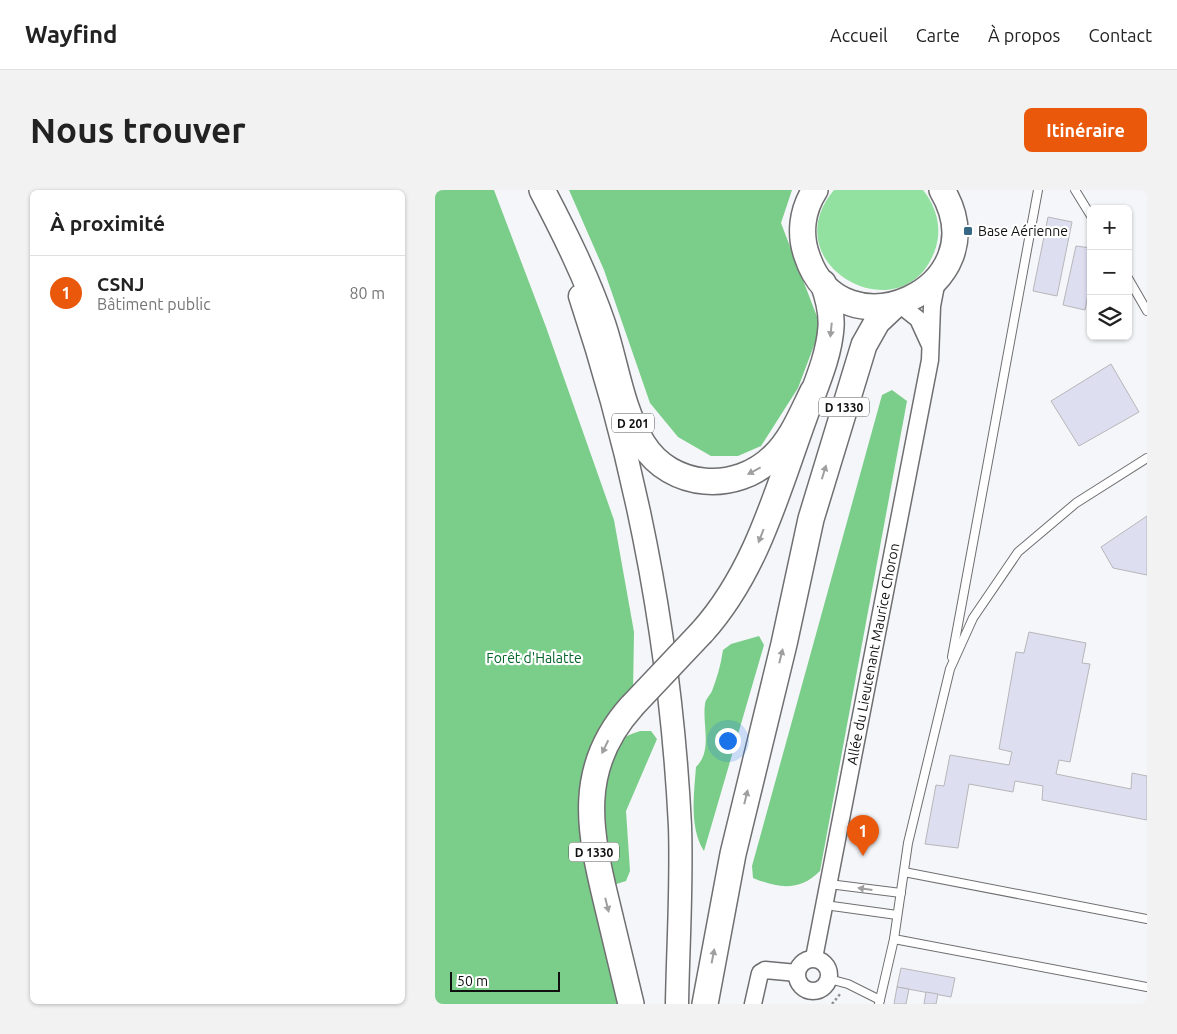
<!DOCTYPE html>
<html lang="fr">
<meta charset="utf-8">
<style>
body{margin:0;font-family:Ubuntu,sans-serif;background:#f2f2f2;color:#222}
.controls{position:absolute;right:15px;top:15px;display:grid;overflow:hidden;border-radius:8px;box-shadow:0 1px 4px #0004}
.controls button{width:45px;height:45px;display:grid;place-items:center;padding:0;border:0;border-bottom:1px solid #e0e0e0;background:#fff;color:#222;font:25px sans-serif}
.scale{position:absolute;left:15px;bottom:12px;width:110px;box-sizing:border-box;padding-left:5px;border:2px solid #101011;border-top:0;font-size:14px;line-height:18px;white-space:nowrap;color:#101011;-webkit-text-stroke:4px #fff;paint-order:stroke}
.you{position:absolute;left:292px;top:550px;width:18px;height:18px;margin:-12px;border:4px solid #fff;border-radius:50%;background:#1a73e8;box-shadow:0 0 0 8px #1a73e833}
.badge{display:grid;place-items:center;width:32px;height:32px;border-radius:50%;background:#ea580c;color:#fff;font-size:16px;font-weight:700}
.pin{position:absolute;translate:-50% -41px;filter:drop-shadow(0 1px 2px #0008)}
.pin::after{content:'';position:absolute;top:26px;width:18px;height:15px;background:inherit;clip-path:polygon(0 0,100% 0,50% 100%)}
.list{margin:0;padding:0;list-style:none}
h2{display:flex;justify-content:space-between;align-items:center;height:65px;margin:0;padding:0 20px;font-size:21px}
h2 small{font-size:16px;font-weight:400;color:#767676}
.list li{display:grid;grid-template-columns:32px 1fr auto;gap:15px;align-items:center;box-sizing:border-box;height:75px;padding:0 20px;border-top:1px solid #e0e0e0}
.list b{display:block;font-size:19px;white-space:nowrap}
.list p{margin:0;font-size:16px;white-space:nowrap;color:#767676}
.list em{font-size:16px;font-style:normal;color:#767676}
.icon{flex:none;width:28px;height:28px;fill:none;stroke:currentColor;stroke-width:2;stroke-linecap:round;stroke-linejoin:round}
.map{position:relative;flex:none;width:712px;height:814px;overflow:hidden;border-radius:8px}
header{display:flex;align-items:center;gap:30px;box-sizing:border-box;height:70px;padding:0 25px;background:#fff;border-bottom:1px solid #e0e0e0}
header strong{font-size:24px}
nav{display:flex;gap:28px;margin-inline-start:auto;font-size:18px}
.intro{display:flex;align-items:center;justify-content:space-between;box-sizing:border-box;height:120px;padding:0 30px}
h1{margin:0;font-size:35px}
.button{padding:12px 22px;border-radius:8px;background:#ea580c;color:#fff;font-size:18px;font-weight:700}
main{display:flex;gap:30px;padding:0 30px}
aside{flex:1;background:#fff;border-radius:8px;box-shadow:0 1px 4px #0004}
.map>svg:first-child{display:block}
.green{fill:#93e1a1}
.forest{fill:#7bcd8a}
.building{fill:#dddef0;stroke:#b7b7ba}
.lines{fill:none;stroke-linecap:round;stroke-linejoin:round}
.service-casing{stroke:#6f6f71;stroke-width:10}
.minor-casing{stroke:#6f6f71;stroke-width:19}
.secondary-casing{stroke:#6f6f71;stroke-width:25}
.primary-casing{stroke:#6f6f71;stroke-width:28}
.path{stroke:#8f8f91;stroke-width:2.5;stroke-dasharray:2.5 2.5;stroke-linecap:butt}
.service{stroke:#fff;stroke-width:8}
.minor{stroke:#fff;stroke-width:16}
.secondary{stroke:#fff;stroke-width:22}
.primary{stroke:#fff;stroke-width:25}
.primary-bridge-casing{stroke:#6f6f71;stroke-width:28;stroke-linecap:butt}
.primary-bridge{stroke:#fff;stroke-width:25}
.oneway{fill:#9f9fa0}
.poi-dot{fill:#366886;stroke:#fff;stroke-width:2}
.labels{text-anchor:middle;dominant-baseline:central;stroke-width:4.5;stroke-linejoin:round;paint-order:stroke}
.shield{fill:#fff;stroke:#585858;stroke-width:1}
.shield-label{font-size:12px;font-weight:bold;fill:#101011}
.poi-label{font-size:14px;fill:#101011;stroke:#fff;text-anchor:start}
.street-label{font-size:14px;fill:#101011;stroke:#fff}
.park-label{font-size:14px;fill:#046529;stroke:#fff}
</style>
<header>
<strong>Wayfind</strong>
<nav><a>Accueil</a><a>Carte</a><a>À propos</a><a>Contact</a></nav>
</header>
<div class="intro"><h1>Nous trouver</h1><a class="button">Itinéraire</a></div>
<main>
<aside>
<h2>À proximité<small></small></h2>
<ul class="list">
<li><span class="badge">1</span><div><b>CSNJ</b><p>Bâtiment public</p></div><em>80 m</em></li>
</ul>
</aside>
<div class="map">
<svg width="712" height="814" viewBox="0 0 712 814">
<rect width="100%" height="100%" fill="#f5f6f9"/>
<!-- green -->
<path class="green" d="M 488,0 C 501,16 507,37 501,57 C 472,149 335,76 399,0 Z"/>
<!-- forest -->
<g class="forest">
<path d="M 0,0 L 59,0 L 111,137 L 179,330 L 199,442 L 198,502 L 166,546 L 147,580 L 145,633 L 184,814 L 0,814 Z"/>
<path d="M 134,0 L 357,0 L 346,33 L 386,137 L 363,198 L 326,256 L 303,266 L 276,266 L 243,247 L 215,213 L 169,80 Z"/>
<path d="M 457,200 L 472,211 L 385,681 C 364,702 343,698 318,688 L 317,676 L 447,205 Z"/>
<path d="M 324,446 L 329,455 L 269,661 C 254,638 259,603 261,577 C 278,560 267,535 270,514 C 270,510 275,505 277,501 C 282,488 286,474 288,460 L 296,454 Z"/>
<path d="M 205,541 L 216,541 L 222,549 L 191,621 L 195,681 L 191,691 L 178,695 L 170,685 C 169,645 157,580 188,549 C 192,545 200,543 205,541 Z"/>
</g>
<!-- building -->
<g class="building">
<path d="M 613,27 L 637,32 L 622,106 L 598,101 Z"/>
<path d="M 641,56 L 656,58 L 656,88 L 650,120 L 628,115 Z"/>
<path d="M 676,174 L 704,222 L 644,256 L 616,211 Z"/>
<path d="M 712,326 L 712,385 L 678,378 L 666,357 Z"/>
<path d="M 594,442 L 651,453 L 647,473 L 655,474 L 635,572 L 624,570 L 621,584 L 696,599 L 697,583 L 712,586 L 712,630 L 607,610 L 608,596 L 580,591 L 578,602 L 534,594 L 523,658 L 490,654 L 501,595 L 509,596 L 515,565 L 574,575 L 577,562 L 564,559 L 581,462 L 589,463 Z"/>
<path d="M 466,778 L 520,788 L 516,807 L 462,797 Z"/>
<path d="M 462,797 L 474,799 L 471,814 L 459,814 Z"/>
<path d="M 491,802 L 503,804 L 501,814 L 489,814 Z"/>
</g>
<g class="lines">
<!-- service casing -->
<g class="service-casing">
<g id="service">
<path d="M 640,0 L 656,26"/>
<path d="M 693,88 L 712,121"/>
<path d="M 517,467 L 603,0"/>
<path d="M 469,682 L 712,729"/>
<path d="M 394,694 L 466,703"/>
<path d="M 390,715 L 462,725"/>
<path d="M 459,749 L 712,797"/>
<path d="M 394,789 L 413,794 L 445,810"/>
<path d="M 444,814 L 459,749 L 473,653 L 515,479 L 538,428 L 583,362 L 641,313 L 712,268"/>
</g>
</g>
<!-- minor casing -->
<g class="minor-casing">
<g id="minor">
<path d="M 464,114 L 483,129 L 494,153"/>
<path d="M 379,768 L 495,170 L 497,116 L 502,90"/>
<circle cx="378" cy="785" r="16"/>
<path d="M 318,814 L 325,783 L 330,780 L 362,783"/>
</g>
</g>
<!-- secondary casing -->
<g class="secondary-casing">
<path id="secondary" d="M 145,106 C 202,277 236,456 245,636 C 247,696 243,755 242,814"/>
</g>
<!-- primary casing -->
<g class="primary-casing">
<g id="primary">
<path d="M 107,0 C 130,44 152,88 168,135 C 181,174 186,219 208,254 C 236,299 301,304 339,266 C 357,249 367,223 378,201"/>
<path d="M 380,0 C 367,20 364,44 372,66 C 406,169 566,99 507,0"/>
<path d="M 267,442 C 321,382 342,302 369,228 C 379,199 394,168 396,137 C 397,122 393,107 388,93"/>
<path d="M 196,814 C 188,781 180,747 172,714 C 154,640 141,578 197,516"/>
<path d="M 270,814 L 298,664 L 349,454 L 376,329 L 429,155 L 442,132 L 460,115"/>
</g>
</g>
<!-- path -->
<path class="path" d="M 397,814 L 406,803"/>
<!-- service -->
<use href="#service" class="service"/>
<!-- minor -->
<use href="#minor" class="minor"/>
<!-- secondary -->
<use href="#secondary" class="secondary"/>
<!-- primary -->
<use href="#primary" class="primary"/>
<!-- primary-bridge casing -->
<g class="primary-bridge-casing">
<path id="primary-bridge" d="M 197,516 L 267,442"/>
</g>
<!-- primary-bridge -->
<use href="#primary-bridge" class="primary-bridge"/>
</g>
<!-- one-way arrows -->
<defs><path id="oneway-solid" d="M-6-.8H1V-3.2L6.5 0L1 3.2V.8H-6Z" transform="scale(1.25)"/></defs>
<g class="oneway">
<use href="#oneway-solid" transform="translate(396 140) rotate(96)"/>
<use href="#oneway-solid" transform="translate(319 281) rotate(152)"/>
<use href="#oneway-solid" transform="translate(389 282) rotate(-73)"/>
<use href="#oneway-solid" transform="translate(326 346) rotate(111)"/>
<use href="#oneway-solid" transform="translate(346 466) rotate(-76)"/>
<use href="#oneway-solid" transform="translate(170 557) rotate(116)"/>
<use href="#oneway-solid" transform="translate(311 607) rotate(-76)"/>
<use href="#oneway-solid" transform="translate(430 699) rotate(-172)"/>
<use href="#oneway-solid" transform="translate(172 715) rotate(76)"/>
<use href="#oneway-solid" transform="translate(278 766) rotate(-79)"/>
</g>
<!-- markers -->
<rect class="poi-dot" x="528" y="36" width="10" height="10" rx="2.5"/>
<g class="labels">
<!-- shield labels -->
<g class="shield">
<rect x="384" y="207.5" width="50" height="19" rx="4"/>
<rect x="177" y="223.5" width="42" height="19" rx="4"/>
<rect x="134" y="652.5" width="50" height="19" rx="4"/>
</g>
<g class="shield-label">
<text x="409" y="217">D 1330</text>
<text x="198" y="233">D 201</text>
<text x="159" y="662">D 1330</text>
</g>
<!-- poi labels -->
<g class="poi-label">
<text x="543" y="41">Base Aérienne</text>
</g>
<!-- street labels -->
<g class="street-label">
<text transform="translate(438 464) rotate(-79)">Allée du Lieutenant Maurice Choron</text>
</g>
<!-- park labels -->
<g class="park-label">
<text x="99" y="468">Forêt d'Halatte</text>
</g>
</g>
</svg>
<div class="controls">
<button>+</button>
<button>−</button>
<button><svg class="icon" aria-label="layers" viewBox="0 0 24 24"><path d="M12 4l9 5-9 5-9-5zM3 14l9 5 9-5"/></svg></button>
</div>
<div class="scale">50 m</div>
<div class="you"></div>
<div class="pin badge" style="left:428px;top:666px">1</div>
</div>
</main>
